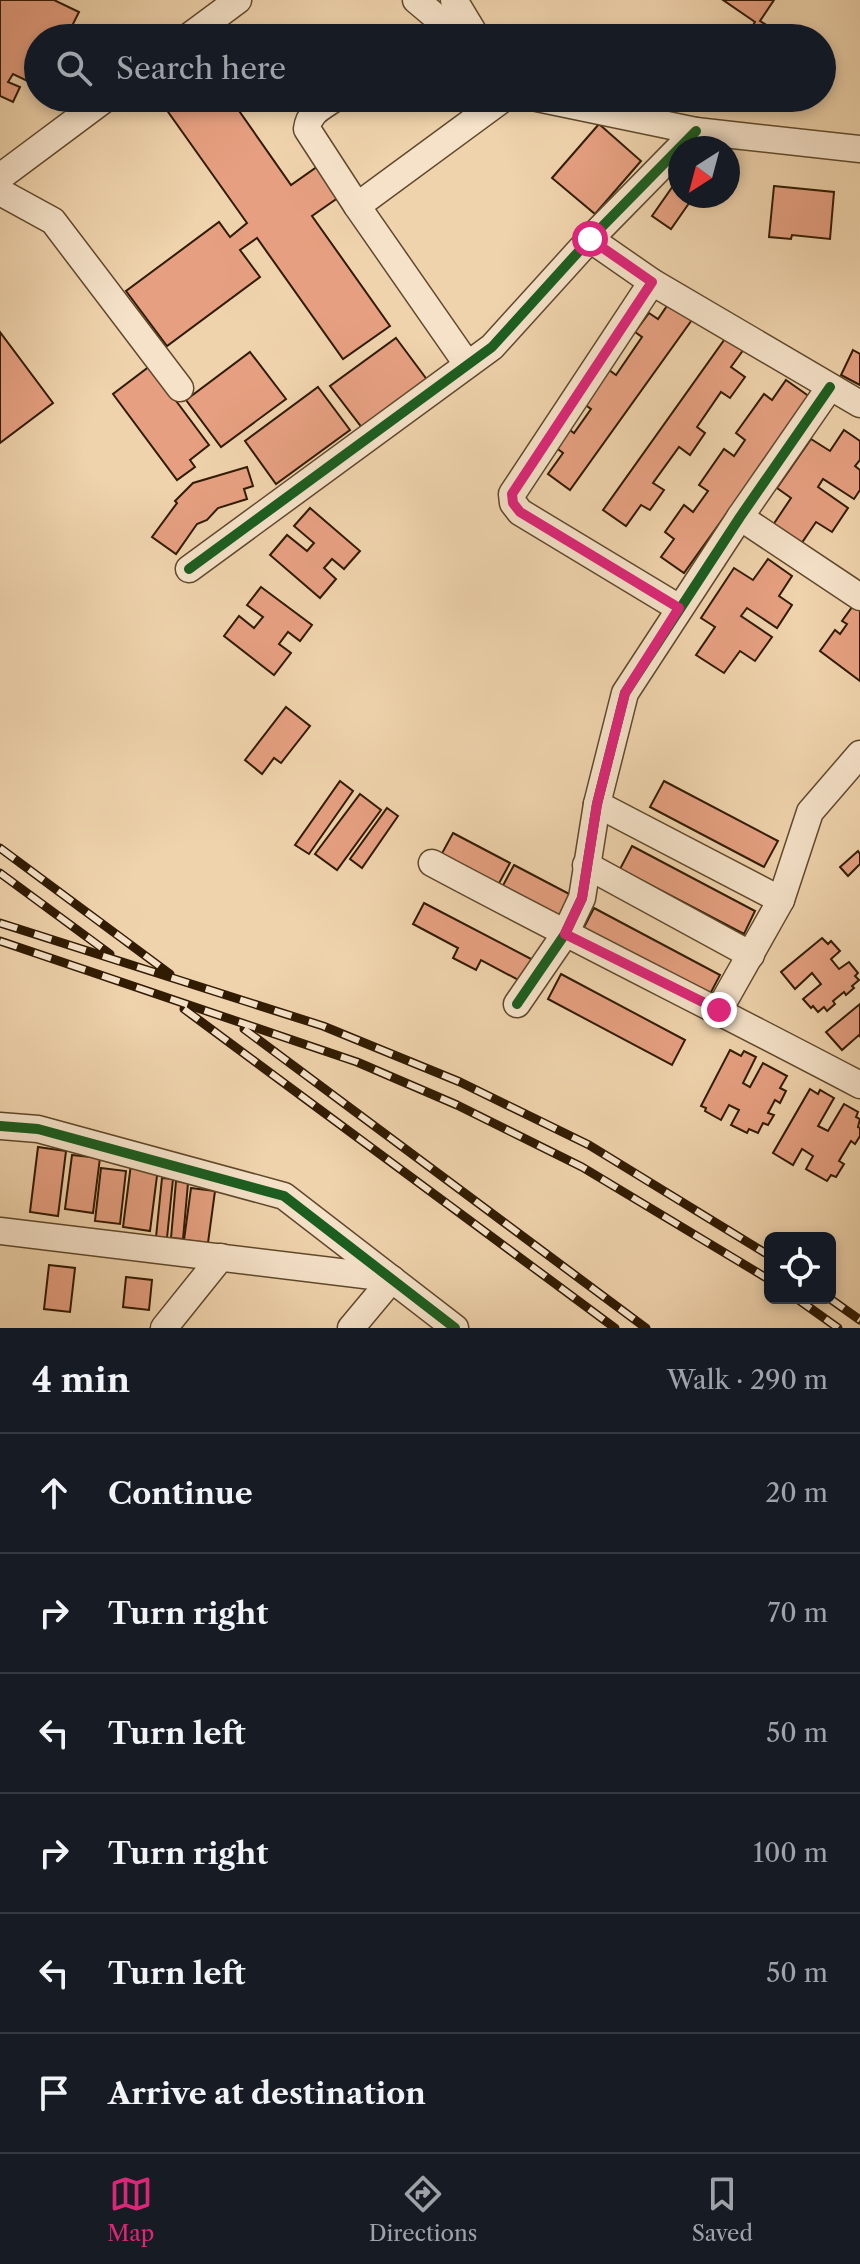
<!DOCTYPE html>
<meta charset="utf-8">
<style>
body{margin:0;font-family:"Libre Caslon Text",serif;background:#242831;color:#f1f3f6}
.controls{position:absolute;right:24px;bottom:24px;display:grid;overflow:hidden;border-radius:12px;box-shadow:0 4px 12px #0003}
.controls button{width:72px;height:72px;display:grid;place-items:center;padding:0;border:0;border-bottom:2px solid #363941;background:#171b24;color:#f1f3f6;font:40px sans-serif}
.compass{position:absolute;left:668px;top:136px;width:72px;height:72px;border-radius:50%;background:#171b24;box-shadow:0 4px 12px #0003;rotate:216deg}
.stop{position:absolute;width:24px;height:24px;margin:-18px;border:6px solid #db2777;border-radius:50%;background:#fff}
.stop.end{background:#db2777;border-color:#fff;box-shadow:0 2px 8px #0008}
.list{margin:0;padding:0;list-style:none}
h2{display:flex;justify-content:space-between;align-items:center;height:104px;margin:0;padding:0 32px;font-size:34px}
h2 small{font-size:26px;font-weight:400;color:#9ea1a6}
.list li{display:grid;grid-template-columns:52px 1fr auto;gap:24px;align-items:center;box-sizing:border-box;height:120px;padding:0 32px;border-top:2px solid #363941}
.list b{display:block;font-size:30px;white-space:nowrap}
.list em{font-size:26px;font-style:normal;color:#9ea1a6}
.icon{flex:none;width:44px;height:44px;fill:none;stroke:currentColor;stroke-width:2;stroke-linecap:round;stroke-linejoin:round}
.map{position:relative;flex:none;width:860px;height:1328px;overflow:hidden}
.search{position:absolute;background:#171b24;box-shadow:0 4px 12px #0003;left:24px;right:24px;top:24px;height:88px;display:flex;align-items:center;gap:20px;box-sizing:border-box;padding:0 28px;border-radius:44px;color:#9ea1a6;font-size:30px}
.sheet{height:824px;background:#171b24}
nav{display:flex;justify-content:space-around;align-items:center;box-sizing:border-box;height:112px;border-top:2px solid #363941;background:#171b24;font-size:22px;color:#9ea1a6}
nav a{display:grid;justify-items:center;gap:4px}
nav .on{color:#db2777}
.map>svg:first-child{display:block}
.building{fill:#e6a081;stroke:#311b00;stroke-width:2}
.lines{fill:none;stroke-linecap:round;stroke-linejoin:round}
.minor-casing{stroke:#60492b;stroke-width:29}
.minor{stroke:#f5e2c9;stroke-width:26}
.rail-casing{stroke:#311b00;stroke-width:9}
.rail{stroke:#f5e2c9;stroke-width:6;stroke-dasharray:18;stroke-linecap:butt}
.cycleway-casing{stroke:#f5e2c9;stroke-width:15}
.cycleway{stroke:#1b5e20;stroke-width:10}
.route{stroke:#db2777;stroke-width:10}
</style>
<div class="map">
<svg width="860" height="1328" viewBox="0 0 860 1328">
<rect width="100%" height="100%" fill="#efd3ac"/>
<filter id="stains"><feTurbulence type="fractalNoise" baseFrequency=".0025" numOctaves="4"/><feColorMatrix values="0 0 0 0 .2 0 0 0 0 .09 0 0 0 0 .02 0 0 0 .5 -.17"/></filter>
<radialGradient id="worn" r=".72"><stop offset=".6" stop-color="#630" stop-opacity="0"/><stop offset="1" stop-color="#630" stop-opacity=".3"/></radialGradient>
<!-- building -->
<g class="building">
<path d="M 0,0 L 54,0 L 79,12 L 66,38 L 38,38 L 38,86 L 13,74 L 8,82 L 20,87 L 13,102 L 0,96 Z"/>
<path d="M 723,0 L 774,0 L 760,21 L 787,38 L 745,38 L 755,22 Z"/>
<path d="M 181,98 L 230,98 L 291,185 L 321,164 L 342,195 L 312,216 L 390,326 L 343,359 L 257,238 L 240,250 L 260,277 L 167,346 L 126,291 L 219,222 L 230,237 L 247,223 L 166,109 Z"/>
<path d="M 599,124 L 641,161 L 595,214 L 552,178 Z"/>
<path d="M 680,176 L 680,196 L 694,196 L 671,229 L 652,216 Z"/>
<path d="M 774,186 L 834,192 L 830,239 L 792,235 L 791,239 L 769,237 Z"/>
<path d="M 671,300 L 694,317 L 570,490 L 548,474 L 563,453 L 554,446 L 567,428 L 574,433 L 591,409 L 584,404 L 609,370 L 616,375 L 642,337 L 635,332 L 649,313 L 658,319 Z"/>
<path d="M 0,332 L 53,403 L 0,443 Z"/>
<path d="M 727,336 L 744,349 L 731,367 L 745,377 L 730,398 L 721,392 L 697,427 L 705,433 L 690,455 L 679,447 L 653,483 L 664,490 L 650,510 L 641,505 L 626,526 L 603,510 Z"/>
<path d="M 396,338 L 428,381 L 363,429 L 330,386 Z"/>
<path d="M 853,350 L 860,354 L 860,385 L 841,375 Z"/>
<path d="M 250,352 L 286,399 L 221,447 L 186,400 Z"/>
<path d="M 150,366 L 209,445 L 190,460 L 195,467 L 177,480 L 113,394 Z"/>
<path d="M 786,380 L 810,397 L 684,573 L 661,557 L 674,539 L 665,532 L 684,505 L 693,512 L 708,491 L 699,485 L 724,449 L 734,456 L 745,440 L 736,433 L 764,394 L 772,400 Z"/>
<path d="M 318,387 L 350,430 L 276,484 L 245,441 Z"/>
<path d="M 844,430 L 860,441 L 860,460 L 855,466 L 860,470 L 860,490 L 854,499 L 823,479 L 818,487 L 848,508 L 832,532 L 816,522 L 801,544 L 773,525 L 791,498 L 777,488 L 811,439 L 830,451 Z"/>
<path d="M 247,467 L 253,486 L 244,489 L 247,499 L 218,508 L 207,520 L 197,524 L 176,554 L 152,537 L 177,503 L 175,501 L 193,483 Z"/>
<path d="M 310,508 L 360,551 L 344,569 L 332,559 L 324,568 L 336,579 L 320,598 L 270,555 L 287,535 L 307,551 L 314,543 L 294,526 Z"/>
<path d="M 768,559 L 792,576 L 779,596 L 792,605 L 777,628 L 747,608 L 741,616 L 772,637 L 755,661 L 740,651 L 724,673 L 696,655 L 715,627 L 701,618 L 734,568 L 753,580 Z"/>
<path d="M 261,587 L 312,625 L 300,641 L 288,632 L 279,644 L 291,653 L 274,675 L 224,636 L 239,616 L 254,628 L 263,617 L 247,605 Z"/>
<path d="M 855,603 L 860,607 L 860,681 L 820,651 L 835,630 L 840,634 L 847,624 L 842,621 Z"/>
<path d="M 286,707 L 310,726 L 281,763 L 274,758 L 262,774 L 245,760 Z"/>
<path d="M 340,781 L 353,791 L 309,854 L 295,845 Z"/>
<path d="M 664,781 L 778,841 L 764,867 L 650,807 Z"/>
<path d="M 360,794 L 381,810 L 337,870 L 315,854 Z"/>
<path d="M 387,808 L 398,816 L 362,868 L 350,859 Z"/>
<path d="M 453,833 L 510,863 L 497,887 L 440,857 Z"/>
<path d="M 632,846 L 755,911 L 744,934 L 620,869 Z"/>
<path d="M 858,851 L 860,854 L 860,864 L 848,876 L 840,867 Z"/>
<path d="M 514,865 L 575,897 L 561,923 L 500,891 Z"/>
<path d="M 424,903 L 533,960 L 522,982 L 481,960 L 476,970 L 453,958 L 458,948 L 413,924 Z"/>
<path d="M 594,908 L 720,975 L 707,1000 L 581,933 Z"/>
<path d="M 822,938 L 828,944 L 831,941 L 840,951 L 831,959 L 839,969 L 849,962 L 858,973 L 855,976 L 859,980 L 852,986 L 854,988 L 846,995 L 844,992 L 833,1001 L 835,1004 L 827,1011 L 824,1007 L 818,1012 L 813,1006 L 811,1008 L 803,999 L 821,984 L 812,973 L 795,989 L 781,972 Z"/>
<path d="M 561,974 L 685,1040 L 672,1065 L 548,999 Z"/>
<path d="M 860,1004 L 860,1037 L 859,1035 L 842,1050 L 826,1032 Z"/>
<path d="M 730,1050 L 741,1056 L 744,1051 L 756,1057 L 743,1083 L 750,1087 L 763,1063 L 787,1076 L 780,1088 L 786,1091 L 780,1103 L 775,1100 L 768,1113 L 774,1115 L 768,1125 L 763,1123 L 758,1133 L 749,1129 L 747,1133 L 731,1125 L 739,1110 L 729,1105 L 721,1120 L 705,1111 L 706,1108 L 701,1106 Z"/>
<path d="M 810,1089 L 818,1094 L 820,1090 L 834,1098 L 818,1126 L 828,1131 L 844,1104 L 858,1112 L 856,1117 L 860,1119 L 858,1127 L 860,1128 L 860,1136 L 855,1144 L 851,1141 L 839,1161 L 844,1164 L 836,1177 L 831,1175 L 827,1181 L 806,1169 L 813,1156 L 802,1149 L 793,1165 L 773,1153 Z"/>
<path d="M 38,1147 L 66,1151 L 58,1216 L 30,1212 Z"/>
<path d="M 72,1155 L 100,1158 L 93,1213 L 65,1209 Z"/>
<path d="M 131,1164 L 158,1168 L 150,1231 L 123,1227 Z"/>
<path d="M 101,1168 L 126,1171 L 120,1224 L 95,1221 Z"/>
<path d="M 162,1178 L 173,1179 L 167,1238 L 156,1237 Z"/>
<path d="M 176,1181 L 188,1183 L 183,1239 L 171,1238 Z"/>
<path d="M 191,1188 L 215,1191 L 208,1243 L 184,1240 Z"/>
<path d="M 49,1265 L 75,1268 L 70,1312 L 44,1309 Z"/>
<path d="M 126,1277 L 152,1280 L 149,1310 L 123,1307 Z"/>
</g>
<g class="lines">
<!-- minor casing -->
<g class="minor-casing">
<g id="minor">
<path d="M 416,0 L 461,38"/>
<path d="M 454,0 L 477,38"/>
<path d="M 187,38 L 238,0"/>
<path d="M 335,98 C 322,107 309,112 307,129 L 357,206 L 467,364"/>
<path d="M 537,98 L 696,131 L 860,149"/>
<path d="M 0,177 L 106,98"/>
<path d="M 0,192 L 53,221 L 180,388"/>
<path d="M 357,206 L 504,98"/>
<path d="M 590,239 L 652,282 L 860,404"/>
<path d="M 652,282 L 512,494 L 513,503 L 520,512 L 679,608"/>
<path d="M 740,517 L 860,597"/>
<path d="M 189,569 L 492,347 L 590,239 L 696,131"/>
<path d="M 597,804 L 781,900"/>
<path d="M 432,863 C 574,939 718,1010 860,1085"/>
<path d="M 586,865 L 751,955"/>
<path d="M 517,1004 L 565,934 L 582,898 L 597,804 L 625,693 L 740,517 L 830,387"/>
<path d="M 719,1010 L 781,900 L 810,812 L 860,754"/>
<path d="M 0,1126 L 38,1129 L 284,1196 L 455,1328"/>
<path d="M 0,1231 L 389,1278"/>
<path d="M 164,1328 L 221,1257"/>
<path d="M 351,1328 L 392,1279"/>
</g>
</g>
<!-- minor -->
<use href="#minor" class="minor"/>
<!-- rail casing -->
<g class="rail-casing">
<g id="rail">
<path d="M 0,848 L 170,974"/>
<path d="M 0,873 L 110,954"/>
<path d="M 0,923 L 323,1026 L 460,1082 L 589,1145 L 770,1256"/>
<path d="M 0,941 L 357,1062 L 457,1105 L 582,1167 L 770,1280"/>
<path d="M 184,1009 L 615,1328"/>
<path d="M 244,1029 L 646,1328"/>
<path d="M 796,1298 L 838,1328"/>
<path d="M 829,1298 L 860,1320"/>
</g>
</g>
<!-- rail -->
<use href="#rail" class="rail"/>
<!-- cycleway casing -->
<g class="cycleway-casing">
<g id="cycleway">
<path d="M 189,569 L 492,347 L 590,239 L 696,131"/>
<path d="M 517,1004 L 565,934 L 582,898 L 597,804 L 625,693 L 740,517 L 830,387"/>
<path d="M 0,1126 L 38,1129 L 284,1196 L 455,1328"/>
</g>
</g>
<!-- cycleway -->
<use href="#cycleway" class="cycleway"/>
</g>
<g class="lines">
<!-- route -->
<path class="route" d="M 590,239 L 652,282 L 512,494 L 513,503 L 520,512 L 679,608 L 625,693 L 597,804 L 582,898 L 565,934 L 719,1010"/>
</g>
<rect width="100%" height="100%" filter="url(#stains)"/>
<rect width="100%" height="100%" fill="url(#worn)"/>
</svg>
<div class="controls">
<button><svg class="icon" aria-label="locate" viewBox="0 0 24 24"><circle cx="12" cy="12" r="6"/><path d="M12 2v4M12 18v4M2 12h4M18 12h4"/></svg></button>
</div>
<svg class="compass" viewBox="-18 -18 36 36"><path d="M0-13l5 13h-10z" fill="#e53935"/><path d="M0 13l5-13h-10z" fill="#9ea1a6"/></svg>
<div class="stop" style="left:590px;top:239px"></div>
<div class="stop end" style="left:719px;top:1010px"></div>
<div class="search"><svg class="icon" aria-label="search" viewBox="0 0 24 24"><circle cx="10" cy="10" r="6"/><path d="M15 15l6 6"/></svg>Search here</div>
</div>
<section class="sheet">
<h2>4 min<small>Walk · 290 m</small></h2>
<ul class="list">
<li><svg class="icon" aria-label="ahead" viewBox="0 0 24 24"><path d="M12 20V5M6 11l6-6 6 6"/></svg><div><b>Continue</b></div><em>20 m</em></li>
<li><svg class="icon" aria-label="right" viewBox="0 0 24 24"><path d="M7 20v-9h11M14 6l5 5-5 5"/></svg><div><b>Turn right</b></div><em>70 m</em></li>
<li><svg class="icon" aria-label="left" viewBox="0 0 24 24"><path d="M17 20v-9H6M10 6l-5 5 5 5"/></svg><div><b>Turn left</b></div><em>50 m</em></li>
<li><svg class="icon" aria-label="right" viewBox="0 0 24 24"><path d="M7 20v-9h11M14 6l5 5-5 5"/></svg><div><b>Turn right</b></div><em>100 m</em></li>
<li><svg class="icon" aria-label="left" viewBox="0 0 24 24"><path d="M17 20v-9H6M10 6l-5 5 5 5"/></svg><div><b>Turn left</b></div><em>50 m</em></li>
<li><svg class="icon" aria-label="arrive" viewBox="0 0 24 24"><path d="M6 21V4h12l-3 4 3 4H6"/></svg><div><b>Arrive at destination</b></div></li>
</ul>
</section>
<nav>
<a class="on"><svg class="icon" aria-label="map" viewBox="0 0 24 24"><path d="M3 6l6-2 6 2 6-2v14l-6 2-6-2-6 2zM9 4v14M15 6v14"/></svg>Map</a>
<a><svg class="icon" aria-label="directions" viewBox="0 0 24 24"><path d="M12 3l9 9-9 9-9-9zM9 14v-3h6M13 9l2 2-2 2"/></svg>Directions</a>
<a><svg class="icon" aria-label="saved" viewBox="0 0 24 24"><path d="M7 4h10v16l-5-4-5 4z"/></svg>Saved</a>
</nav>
